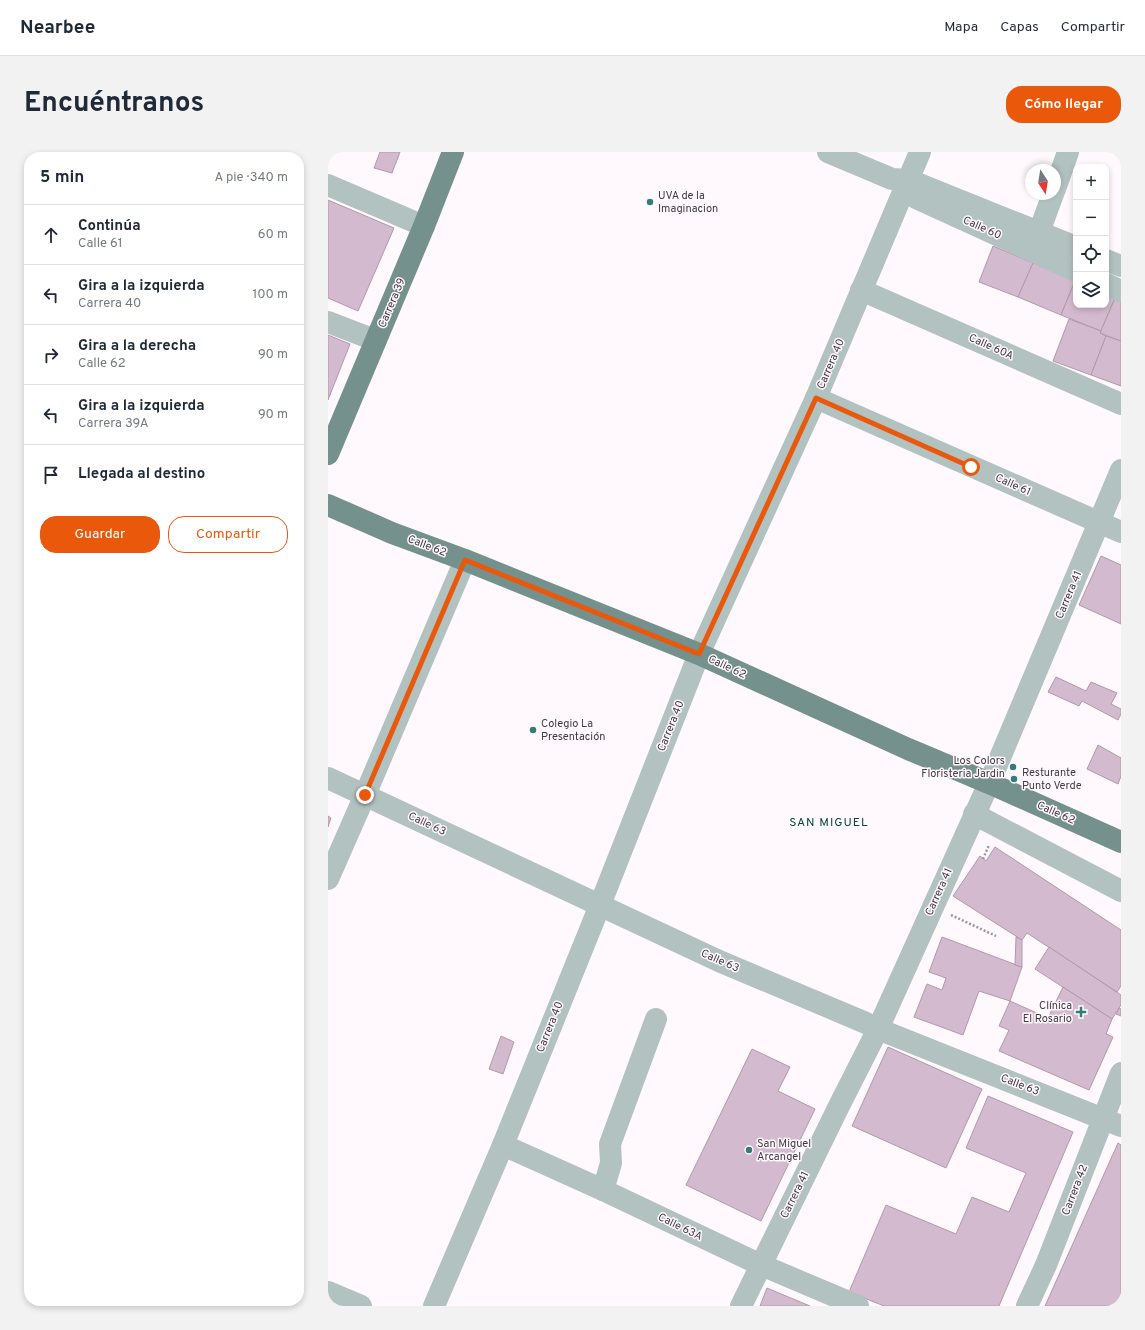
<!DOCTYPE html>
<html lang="es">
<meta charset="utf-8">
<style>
body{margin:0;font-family:Overpass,sans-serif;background:#f2f2f3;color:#1f2937}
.controls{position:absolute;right:12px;top:12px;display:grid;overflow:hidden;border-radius:8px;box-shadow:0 2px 6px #0003}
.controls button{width:36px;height:36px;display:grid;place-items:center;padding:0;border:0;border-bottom:1px solid #e0e1e3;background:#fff;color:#1f2937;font:20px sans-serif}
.compass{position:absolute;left:697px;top:12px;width:36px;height:36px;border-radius:50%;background:#fff;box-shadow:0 2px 6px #0003;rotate:168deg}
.stop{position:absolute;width:12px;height:12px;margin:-9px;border:3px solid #ea580c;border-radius:50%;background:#fff}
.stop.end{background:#ea580c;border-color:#fff;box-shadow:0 1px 4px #0008}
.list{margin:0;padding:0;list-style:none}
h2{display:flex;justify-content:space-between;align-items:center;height:52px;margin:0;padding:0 16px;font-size:17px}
h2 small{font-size:13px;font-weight:400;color:#747a83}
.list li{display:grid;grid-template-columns:26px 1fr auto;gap:12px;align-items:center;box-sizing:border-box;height:60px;padding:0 16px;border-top:1px solid #e0e1e3}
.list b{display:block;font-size:15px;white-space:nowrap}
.list p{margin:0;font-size:13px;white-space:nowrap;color:#747a83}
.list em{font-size:13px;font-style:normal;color:#747a83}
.actions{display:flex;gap:8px;padding:12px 16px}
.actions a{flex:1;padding:9px 0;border:1px solid #ea580c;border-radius:16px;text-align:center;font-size:14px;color:#ea580c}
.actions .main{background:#ea580c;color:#fff}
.icon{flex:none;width:22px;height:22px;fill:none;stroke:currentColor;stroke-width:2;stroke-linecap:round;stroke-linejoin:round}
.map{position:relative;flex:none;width:793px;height:1154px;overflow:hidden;border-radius:16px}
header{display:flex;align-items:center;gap:24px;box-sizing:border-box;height:56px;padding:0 20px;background:#fff;border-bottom:1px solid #e0e1e3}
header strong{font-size:19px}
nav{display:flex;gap:22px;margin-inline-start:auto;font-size:14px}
.intro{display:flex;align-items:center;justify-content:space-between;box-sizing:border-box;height:96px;padding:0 24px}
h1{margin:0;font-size:28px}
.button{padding:10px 18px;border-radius:16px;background:#ea580c;color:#fff;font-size:14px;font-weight:700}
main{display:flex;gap:24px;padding:0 24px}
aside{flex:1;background:#fff;border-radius:16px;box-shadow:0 2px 6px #0003}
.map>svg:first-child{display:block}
.building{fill:#d4bace;stroke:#b198ab}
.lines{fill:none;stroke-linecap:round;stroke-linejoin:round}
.path{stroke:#9d959c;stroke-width:2.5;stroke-dasharray:2 2;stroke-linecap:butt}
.minor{stroke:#b2c2c0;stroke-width:22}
.major{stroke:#74918e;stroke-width:22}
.route{stroke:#ea580c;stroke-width:5}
.poi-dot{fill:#347c76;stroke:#fff9fe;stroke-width:1.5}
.labels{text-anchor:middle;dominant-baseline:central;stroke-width:3;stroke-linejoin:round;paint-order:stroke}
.poi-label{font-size:11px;fill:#433941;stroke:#fff9fe;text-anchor:start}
.street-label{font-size:11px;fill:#433941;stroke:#fff9fe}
.neighbourhood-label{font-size:12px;letter-spacing:1px;fill:#024440;stroke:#fff9fe}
</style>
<header>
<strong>Nearbee</strong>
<nav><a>Mapa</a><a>Capas</a><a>Compartir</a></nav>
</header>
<div class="intro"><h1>Encuéntranos</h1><a class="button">Cómo llegar</a></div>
<main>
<aside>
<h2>5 min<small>A pie · 340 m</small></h2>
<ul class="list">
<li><svg class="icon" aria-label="ahead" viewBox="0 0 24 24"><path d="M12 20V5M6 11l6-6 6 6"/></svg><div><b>Continúa</b><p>Calle 61</p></div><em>60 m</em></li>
<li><svg class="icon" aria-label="left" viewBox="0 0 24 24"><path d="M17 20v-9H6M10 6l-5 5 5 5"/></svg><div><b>Gira a la izquierda</b><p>Carrera 40</p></div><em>100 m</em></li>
<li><svg class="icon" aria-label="right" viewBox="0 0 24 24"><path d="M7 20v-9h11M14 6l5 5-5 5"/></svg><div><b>Gira a la derecha</b><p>Calle 62</p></div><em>90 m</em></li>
<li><svg class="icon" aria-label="left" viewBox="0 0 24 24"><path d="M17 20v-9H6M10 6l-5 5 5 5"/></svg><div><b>Gira a la izquierda</b><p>Carrera 39A</p></div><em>90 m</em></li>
<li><svg class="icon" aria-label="arrive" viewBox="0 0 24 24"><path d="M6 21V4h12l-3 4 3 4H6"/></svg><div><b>Llegada al destino</b></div></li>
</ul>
<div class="actions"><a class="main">Guardar</a><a>Compartir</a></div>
</aside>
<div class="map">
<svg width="793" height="1154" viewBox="0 0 793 1154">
<rect width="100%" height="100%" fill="#fff9fe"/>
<!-- building -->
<g class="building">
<path d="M 52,0 L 72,0 L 64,21 L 46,16 Z"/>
<path d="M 0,48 L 66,76 L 30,159 L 0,146 Z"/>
<path d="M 665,94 L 705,111 L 690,145 L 651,130 Z"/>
<path d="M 705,111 L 747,129 L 733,163 L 690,145 Z"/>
<path d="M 747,129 L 748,153 L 778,153 L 778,142 L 787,146 L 773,179 L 733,163 Z"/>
<path d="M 787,146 L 793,148 L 793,189 L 772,181 Z"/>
<path d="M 741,167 L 773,179 L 772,181 L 778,184 L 763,223 L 725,209 Z"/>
<path d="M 0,183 L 22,192 L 0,248 Z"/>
<path d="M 778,184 L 793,189 L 793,234 L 763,223 Z"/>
<path d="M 773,404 L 793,413 L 793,472 L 751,453 Z"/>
<path d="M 728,525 L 758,539 L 763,530 L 789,541 L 783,552 L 793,557 L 793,562 L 790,568 L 754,549 L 751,554 L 720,540 Z"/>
<path d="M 770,593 L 793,606 L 793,624 L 790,632 L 759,617 Z"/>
<path d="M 0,664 L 3,666 L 0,675 Z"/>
<path d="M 667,695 L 793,778 L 793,834 L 789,840 L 699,781 L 694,788 L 625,744 L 652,704 L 658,709 Z"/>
<path d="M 614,785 L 694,815 L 682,849 L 651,839 L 635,883 L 586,865 L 599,832 L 614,838 L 618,826 L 601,820 Z"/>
<path d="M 688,785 L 694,788 L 694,815 L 687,813 Z"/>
<path d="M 721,795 L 793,843 L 793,853 L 784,867 L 707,817 Z"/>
<path d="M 735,835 L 784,867 L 778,882 L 785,885 L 761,938 L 671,899 L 681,878 L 671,874 L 682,849 L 720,866 Z"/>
<path d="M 791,856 L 793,857 L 793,864 L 788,862 Z"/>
<path d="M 173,884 L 186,890 L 175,922 L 161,917 Z"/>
<path d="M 560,895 L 654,937 L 618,1016 L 524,974 Z"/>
<path d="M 424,897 L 462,915 L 450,939 L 487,957 L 433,1069 L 358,1033 Z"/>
<path d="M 660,944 L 745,980 L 671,1154 L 556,1154 L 521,1140 L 558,1053 L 628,1082 L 644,1045 L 681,1060 L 698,1021 L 638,996 Z"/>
<path d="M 790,991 L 793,993 L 793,1154 L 717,1154 Z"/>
<path d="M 439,1136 L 482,1154 L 432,1154 Z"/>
</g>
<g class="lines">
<!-- path -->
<g class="path">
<path d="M 655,707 L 661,693"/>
<path d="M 623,763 L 668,784"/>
</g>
<!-- minor -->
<g class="minor">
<path d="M 500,0 L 564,27 L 581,28 L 748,95"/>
<path d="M 0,33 L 96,74"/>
<path d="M 727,37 L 740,0"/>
<path d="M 588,46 L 748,119"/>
<path d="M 706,94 L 725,42"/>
<path d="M 778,108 L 793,114"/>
<path d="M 778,132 L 793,139"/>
<path d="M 533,138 L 793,252"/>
<path d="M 0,170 L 39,185 L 48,188"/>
<path d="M 488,246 L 793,380"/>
<path d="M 0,626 L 391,809 L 538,871 L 550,877 L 793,974"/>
<path d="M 646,662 L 793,739"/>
<path d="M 0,727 L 37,643 L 137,408"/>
<path d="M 175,993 L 275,1038 L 433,1113 L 530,1154"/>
<path d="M 275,1038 L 283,1011 L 282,992 L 328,867"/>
<path d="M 0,1140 L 33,1154"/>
<path d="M 106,1154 L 175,993 L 272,753 L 371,502 L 488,246 L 592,0"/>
<path d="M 413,1154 L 511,954 L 550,877 L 666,620 L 793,318"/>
<path d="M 699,1154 L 718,1113 L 793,921"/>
</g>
<!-- major -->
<g class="major">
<path d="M 0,302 L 96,74 L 125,0"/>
<path d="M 0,353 L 64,381 L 137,408 L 371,502 L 580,597 L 661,631 L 793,690"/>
</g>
</g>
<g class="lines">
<!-- route -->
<path class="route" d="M 37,643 L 137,408 L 371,502 L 488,246 L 643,315"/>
</g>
<!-- markers -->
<g class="poi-dot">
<circle cx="322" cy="50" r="4"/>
<circle cx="205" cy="578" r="4"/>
<circle cx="685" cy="615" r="4"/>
<circle cx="686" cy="627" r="4"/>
<path d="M751 854h4v4h4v4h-4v4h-4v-4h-4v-4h4z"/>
<circle cx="421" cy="998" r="4"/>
</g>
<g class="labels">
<!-- poi labels -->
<g class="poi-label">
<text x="330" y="44">UVA de la<tspan x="330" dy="13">Imaginacion</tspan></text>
<text x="213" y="572">Colegio La<tspan x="213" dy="13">Presentación</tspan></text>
<text x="677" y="609" text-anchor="end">Los Colors<tspan x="677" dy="13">Floristeria Jardin</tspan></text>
<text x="694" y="621">Resturante<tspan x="694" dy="13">Punto Verde</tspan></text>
<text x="744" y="854" text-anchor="end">Clínica<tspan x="744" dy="13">El Rosario</tspan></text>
<text x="429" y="992">San Miguel<tspan x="429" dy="13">Arcangel</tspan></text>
</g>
<!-- street labels -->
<g class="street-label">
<text transform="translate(654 76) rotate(24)">Calle 60</text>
<text transform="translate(64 151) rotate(-67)">Carrera 39</text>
<text transform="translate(663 195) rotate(24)">Calle 60A</text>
<text transform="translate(503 212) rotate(-67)">Carrera 40</text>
<text transform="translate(685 333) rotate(24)">Calle 61</text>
<text transform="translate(99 394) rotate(21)">Calle 62</text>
<text transform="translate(741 443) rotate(-67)">Carrera 41</text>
<text transform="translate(399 515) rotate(25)">Calle 62</text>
<text transform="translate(343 574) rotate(-68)">Carrera 40</text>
<text transform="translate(728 661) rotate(24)">Calle 62</text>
<text transform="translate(99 672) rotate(25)">Calle 63</text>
<text transform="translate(611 740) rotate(-66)">Carrera 41</text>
<text transform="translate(392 809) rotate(24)">Calle 63</text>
<text transform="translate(222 875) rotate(-68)">Carrera 40</text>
<text transform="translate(692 933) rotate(21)">Calle 63</text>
<text transform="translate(747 1038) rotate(-69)">Carrera 42</text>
<text transform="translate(467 1043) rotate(-64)">Carrera 41</text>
<text transform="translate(352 1075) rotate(26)">Calle 63A</text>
</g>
<!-- neighbourhood labels -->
<g class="neighbourhood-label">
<text x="501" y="671">SAN MIGUEL</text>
</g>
</g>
</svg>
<div class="controls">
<button>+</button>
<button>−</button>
<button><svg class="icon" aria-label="locate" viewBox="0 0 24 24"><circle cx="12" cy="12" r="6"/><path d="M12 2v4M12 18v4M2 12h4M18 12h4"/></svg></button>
<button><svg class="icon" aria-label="layers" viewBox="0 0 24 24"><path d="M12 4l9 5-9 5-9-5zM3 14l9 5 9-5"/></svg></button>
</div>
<svg class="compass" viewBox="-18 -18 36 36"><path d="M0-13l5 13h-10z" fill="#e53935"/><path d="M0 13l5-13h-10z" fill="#747a83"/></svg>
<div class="stop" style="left:643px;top:315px"></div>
<div class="stop end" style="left:37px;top:643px"></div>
</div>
</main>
